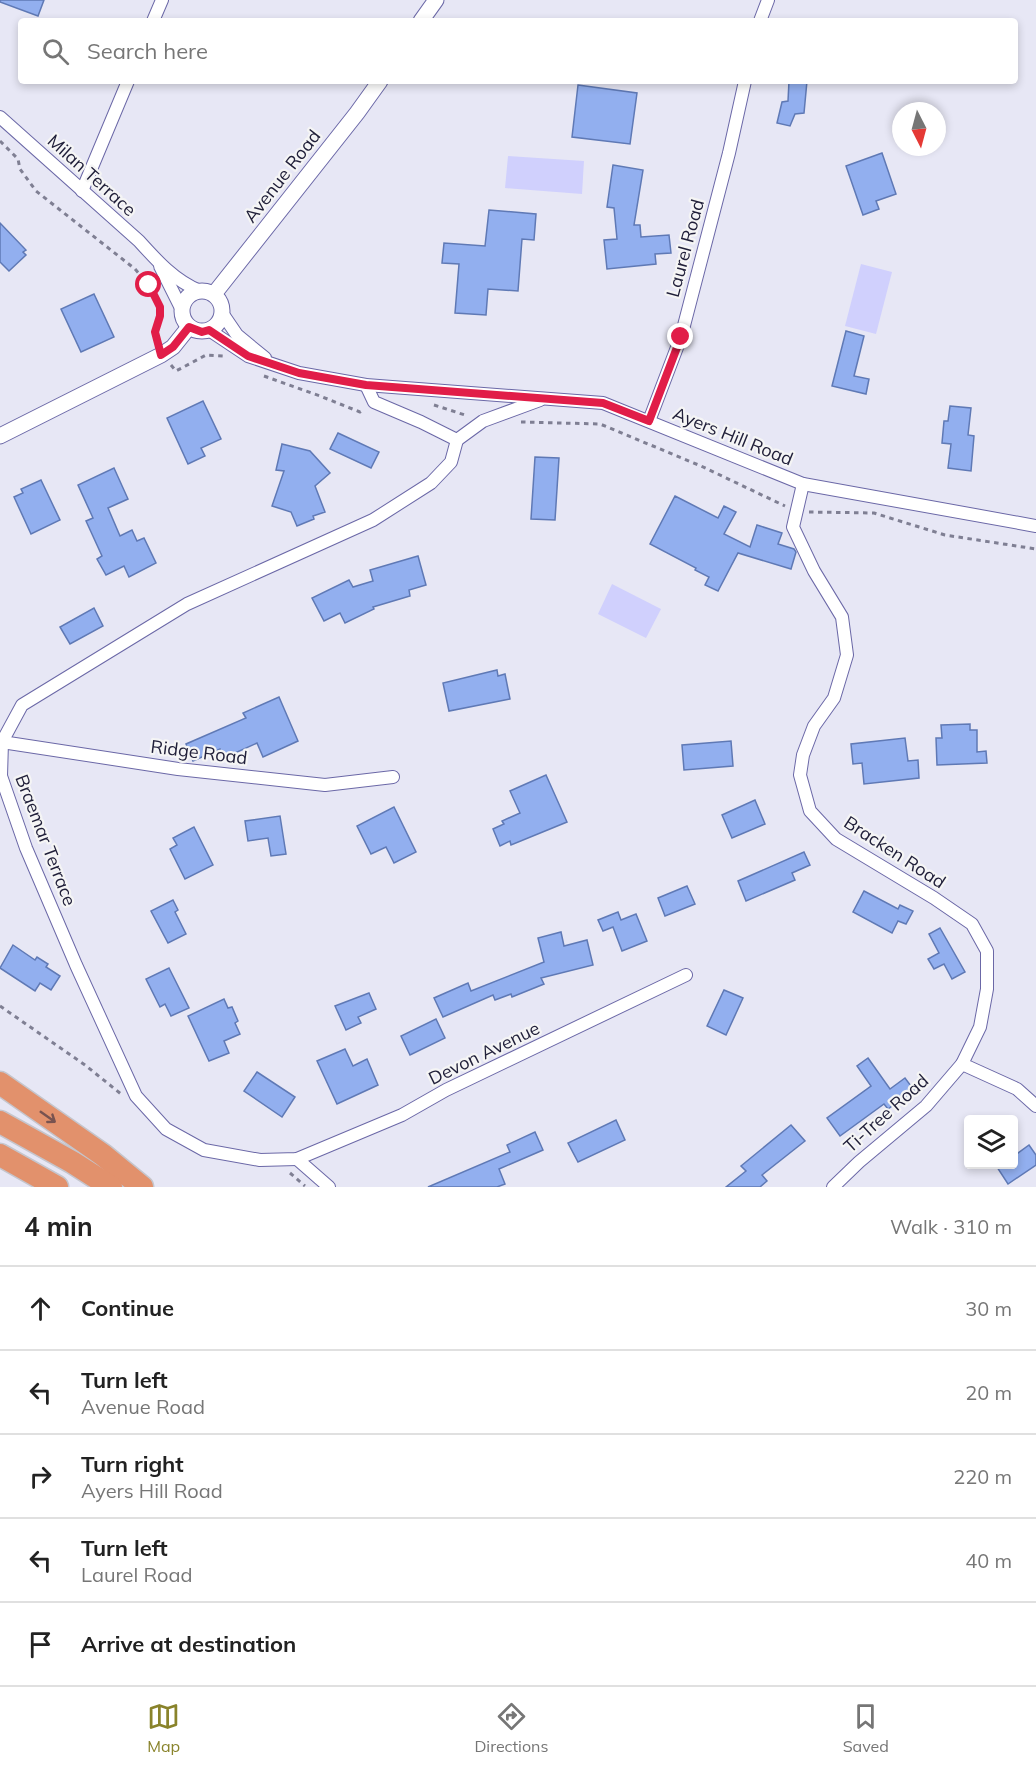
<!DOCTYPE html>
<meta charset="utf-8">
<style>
body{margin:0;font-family:Mulish,sans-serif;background:#f2f2f2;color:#222}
.controls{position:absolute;right:18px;bottom:18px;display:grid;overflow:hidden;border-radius:6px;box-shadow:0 3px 9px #0003}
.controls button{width:54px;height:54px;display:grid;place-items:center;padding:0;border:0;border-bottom:2px solid #e0e0e0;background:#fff;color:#222;font:30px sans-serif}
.compass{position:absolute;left:892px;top:102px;width:54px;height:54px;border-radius:50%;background:#fff;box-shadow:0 3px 9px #0003;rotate:174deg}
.stop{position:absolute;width:18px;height:18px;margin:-14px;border:4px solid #e11d48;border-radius:50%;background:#fff}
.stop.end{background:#e11d48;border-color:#fff;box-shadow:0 2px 6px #0008}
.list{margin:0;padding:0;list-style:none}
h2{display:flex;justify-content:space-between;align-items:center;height:78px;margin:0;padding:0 24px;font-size:26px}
h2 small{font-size:20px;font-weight:400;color:#767676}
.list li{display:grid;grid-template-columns:39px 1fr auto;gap:18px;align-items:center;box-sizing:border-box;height:84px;padding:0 24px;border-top:2px solid #e0e0e0}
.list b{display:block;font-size:22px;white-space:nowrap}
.list p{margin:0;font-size:20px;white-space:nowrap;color:#767676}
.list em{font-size:20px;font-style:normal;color:#767676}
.icon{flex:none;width:33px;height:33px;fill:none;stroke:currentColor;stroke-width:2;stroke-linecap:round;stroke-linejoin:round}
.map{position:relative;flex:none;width:1036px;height:1187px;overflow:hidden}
.search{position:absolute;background:#fff;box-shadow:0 3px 9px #0003;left:18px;right:18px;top:18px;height:66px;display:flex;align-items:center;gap:15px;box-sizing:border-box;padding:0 21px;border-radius:6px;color:#767676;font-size:22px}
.sheet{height:498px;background:#fff}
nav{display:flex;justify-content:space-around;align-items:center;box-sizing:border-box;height:84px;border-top:2px solid #e0e0e0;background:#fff;font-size:16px;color:#767676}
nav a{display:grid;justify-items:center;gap:3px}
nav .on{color:#89832b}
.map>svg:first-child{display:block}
.green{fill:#d0d0fd}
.building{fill:#92afef;stroke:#5f79b5;stroke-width:1.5}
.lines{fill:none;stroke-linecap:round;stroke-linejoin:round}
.minor-casing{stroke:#6b68a7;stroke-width:14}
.tertiary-casing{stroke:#6b68a7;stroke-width:17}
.motorway-casing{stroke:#c5c5cc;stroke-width:25}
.path{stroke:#7f7f93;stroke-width:3;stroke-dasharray:4.5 4.5;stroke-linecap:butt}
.minor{stroke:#fff;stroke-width:12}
.tertiary{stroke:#fff;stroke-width:15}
.motorway{stroke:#e2916c;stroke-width:22}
.oneway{stroke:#785350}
.route{stroke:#e11d48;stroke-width:8}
.labels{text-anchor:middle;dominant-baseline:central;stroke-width:4.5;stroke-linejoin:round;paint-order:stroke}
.street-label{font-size:18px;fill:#21203a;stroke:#f5f5f5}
</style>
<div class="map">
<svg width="1036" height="1187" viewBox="0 0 1036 1187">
<rect width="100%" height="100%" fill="#e7e7f5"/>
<!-- green -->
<g class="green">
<path d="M 508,156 L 584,161 L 582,194 L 505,188 Z"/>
<path d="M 861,264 L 892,272 L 876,334 L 845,326 Z"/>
<path d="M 612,584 L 661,609 L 646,638 L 598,614 Z"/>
</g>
<!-- building -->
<g class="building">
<path d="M 0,0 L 44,0 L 38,16 L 0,2 Z"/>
<path d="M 789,81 L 807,81 L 804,113 L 795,114 L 790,126 L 777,123 L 782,102 L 788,101 Z"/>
<path d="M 578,85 L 637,93 L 630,144 L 572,137 Z"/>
<path d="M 882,153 L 896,194 L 876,201 L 879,209 L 863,215 L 846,166 Z"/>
<path d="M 613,165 L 643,170 L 634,225 L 640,225 L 641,237 L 669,235 L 671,253 L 655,254 L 656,264 L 607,269 L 604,240 L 617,239 L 614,208 L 607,207 Z"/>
<path d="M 489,210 L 536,214 L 534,240 L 522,239 L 518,291 L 488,289 L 486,315 L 455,313 L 459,264 L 442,263 L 444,243 L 485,246 Z"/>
<path d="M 0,223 L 26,250 L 23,252 L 26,255 L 9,271 L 0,262 Z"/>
<path d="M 94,294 L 114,337 L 81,352 L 61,309 Z"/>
<path d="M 846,331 L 864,336 L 854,376 L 869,379 L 866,394 L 832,386 Z"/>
<path d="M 203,401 L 221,439 L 201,448 L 205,456 L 188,464 L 167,418 Z"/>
<path d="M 950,406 L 971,408 L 968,435 L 974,436 L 971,471 L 948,468 L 951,444 L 942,443 L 944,421 L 948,421 Z"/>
<path d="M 338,433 L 379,452 L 371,468 L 330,449 Z"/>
<path d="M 282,444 L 310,451 L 330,473 L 315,486 L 325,512 L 313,516 L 314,519 L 297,526 L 291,512 L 272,506 L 284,471 L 276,470 Z"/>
<path d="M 535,457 L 559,458 L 555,520 L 531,519 Z"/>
<path d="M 114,468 L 128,499 L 108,508 L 120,536 L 132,530 L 137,541 L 144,538 L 156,563 L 129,577 L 124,566 L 106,575 L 97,559 L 102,556 L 86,521 L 93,518 L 78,485 Z"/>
<path d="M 41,480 L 60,520 L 31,534 L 14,497 L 23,493 L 21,489 Z"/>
<path d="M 675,496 L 718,518 L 724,506 L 736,512 L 724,534 L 750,547 L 757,525 L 782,533 L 778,544 L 794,549 L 796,552 L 791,569 L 738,553 L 718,591 L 705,585 L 709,577 L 695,570 L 696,568 L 650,544 Z"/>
<path d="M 418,556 L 426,585 L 409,590 L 410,596 L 373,607 L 374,609 L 345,623 L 340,613 L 324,621 L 312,598 L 349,580 L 353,587 L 373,581 L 370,570 Z"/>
<path d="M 94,608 L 103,626 L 70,644 L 60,627 Z"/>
<path d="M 497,670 L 498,676 L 505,674 L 510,699 L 449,711 L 443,683 Z"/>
<path d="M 279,697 L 298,741 L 263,757 L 257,743 L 224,758 L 220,749 L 193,761 L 186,744 L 246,718 L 243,713 Z"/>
<path d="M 970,724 L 970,730 L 977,730 L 977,752 L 986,751 L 987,763 L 937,765 L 936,738 L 942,738 L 941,725 Z"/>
<path d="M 905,738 L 908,761 L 918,760 L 919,778 L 864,784 L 862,763 L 853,764 L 851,744 Z"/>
<path d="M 731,741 L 733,766 L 684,770 L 682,745 Z"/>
<path d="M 546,775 L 567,822 L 511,845 L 510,841 L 500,846 L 493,829 L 504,824 L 502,821 L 520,813 L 510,791 Z"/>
<path d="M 755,800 L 765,824 L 732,838 L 722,815 Z"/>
<path d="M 394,807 L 416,852 L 394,863 L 386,847 L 371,854 L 357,826 Z"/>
<path d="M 280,816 L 286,854 L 271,856 L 268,838 L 248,841 L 245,821 Z"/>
<path d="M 194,827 L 213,865 L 185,879 L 170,849 L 177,845 L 173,838 Z"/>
<path d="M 804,852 L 810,865 L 792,873 L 795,880 L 746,901 L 738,881 Z"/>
<path d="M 687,886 L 695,904 L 665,916 L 658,898 Z"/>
<path d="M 864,891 L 898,909 L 900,905 L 913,911 L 906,924 L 898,921 L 892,933 L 853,912 Z"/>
<path d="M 173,900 L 178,910 L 175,912 L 186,934 L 168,943 L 151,911 Z"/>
<path d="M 618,912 L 621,920 L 636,914 L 647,941 L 622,951 L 613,927 L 603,931 L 598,920 Z"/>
<path d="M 940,928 L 965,972 L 952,979 L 944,964 L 934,969 L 928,959 L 939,953 L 929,934 Z"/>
<path d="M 561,932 L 564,946 L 587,940 L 593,965 L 541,978 L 544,984 L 512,997 L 511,994 L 495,1000 L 493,995 L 443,1017 L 434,998 L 468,983 L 471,991 L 544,962 L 538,938 Z"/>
<path d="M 13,945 L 35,960 L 37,957 L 48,964 L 46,967 L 60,976 L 51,990 L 40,983 L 35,991 L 0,968 Z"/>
<path d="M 169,968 L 189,1008 L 171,1016 L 165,1004 L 160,1007 L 146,979 Z"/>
<path d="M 724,990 L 743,998 L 726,1035 L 707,1026 Z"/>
<path d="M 369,993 L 376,1009 L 358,1017 L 361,1023 L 346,1030 L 335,1006 Z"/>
<path d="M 224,999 L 228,1008 L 232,1007 L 238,1021 L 235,1023 L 240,1034 L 224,1041 L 229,1053 L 209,1061 L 188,1016 Z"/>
<path d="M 436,1019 L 445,1038 L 410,1055 L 401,1036 Z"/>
<path d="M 345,1049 L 353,1066 L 367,1059 L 378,1085 L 337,1104 L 317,1061 Z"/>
<path d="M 868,1058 L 890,1089 L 905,1078 L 914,1090 L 888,1109 L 884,1104 L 840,1136 L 827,1118 L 871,1086 L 857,1066 Z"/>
<path d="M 257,1072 L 295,1097 L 282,1117 L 244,1091 Z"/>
<path d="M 616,1120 L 625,1140 L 578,1162 L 568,1143 Z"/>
<path d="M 791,1125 L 805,1141 L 762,1175 L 767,1181 L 760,1187 L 726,1187 L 746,1171 L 741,1166 Z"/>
<path d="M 535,1132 L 543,1150 L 499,1169 L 505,1184 L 497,1187 L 428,1187 L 510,1152 L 507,1145 Z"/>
<path d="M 1029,1145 L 1036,1155 L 1036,1165 L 1008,1184 L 995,1164 L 1014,1164 L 1014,1156 Z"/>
</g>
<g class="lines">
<!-- minor casing -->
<g class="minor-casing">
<g id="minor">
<path d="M 153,21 L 162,0"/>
<path d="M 760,21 L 768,0"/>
<path d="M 0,117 L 139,241 C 157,261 175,281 200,291"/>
<path d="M 82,191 L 128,81"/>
<path d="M 160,266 L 181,308"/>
<path d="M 222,313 L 237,335 L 265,358"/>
<path d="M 209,330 L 248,356 L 299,373 L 366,385 L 603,403 L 803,484 L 1036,526"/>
<path d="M 366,385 L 374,402 L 421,422 L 457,440 L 451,462 L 431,483 L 373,520 L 187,604 L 22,705 L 2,742 L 1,776 L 26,848 L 76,965 L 136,1096 L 166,1129 L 204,1150 L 260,1160 L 297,1159 L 402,1115 L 446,1090 L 686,975"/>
<path d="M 649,421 L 681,337 L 729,153 L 745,81"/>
<path d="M 457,440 L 483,421 L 540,400"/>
<path d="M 803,484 L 793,527 L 814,571 L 842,617 L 847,655 L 834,698 L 814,726 L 803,755 L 800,775 L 810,811 L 836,839 L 934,898 L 972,924 L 987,951 L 987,989 L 980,1027 L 962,1064 L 1017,1089 L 1036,1106"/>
<path d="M 2,742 L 178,769 L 325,785 L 393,777"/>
<path d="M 297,1159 L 329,1187"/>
<path d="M 833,1187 L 859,1162 L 926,1106 L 962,1064"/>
</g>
</g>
<!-- tertiary casing -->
<g class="tertiary-casing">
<g id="tertiary">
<path d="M 421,21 L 436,0"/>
<circle cx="202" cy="311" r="20"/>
<path d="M 214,294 L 357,113 L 380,81"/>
<path d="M 0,436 L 161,355 L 173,347 L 189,327"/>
</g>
</g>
<!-- motorway casing -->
<g class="motorway-casing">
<g id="motorway">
<path d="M 0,1083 L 103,1155 L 142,1187"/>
<path d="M 0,1122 L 72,1162 L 111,1187"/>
<path d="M 0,1155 L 57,1187"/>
</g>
</g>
<!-- path -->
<g class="path">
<path d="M 0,141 L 18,159 L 20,169 L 36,191 L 135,269 L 149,285 L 160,307 L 161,316 L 155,332 L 157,342"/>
<path d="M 171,365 L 176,371 L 206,355 L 224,356"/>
<path d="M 264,376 L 320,396 L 360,412 L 364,409"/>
<path d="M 434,405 L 468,416"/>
<path d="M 521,422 L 600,424 L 701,466 L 785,506"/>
<path d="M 809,512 L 874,513 L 945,535 L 1036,549"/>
<path d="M 0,1006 L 85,1065 L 121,1094"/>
<path d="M 290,1173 L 305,1186"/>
</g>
<!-- minor -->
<use href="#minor" class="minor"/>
<!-- tertiary -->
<use href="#tertiary" class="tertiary"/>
<!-- motorway -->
<use href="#motorway" class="motorway"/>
</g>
<!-- one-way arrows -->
<defs><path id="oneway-shaft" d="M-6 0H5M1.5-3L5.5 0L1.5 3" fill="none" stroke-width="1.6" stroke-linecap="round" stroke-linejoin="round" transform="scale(1.5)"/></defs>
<use class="oneway" href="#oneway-shaft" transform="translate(48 1117) rotate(35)"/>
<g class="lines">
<!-- route -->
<path class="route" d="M 149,285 L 160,307 L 160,316 L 155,332 L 161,355 L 173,347 L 189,327 L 202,332 L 209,330 L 248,356 L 299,373 L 366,385 L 603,403 L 649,421 L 681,337"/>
</g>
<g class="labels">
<!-- street labels -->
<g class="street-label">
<text transform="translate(92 175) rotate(42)">Milan Terrace</text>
<text transform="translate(282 176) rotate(-52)">Avenue Road</text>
<text transform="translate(685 248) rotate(-75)">Laurel Road</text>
<text transform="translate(733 436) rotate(22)">Ayers Hill Road</text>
<text transform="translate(199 752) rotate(7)">Ridge Road</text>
<text transform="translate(46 840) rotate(69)">Braemar Terrace</text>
<text transform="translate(895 852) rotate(33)">Bracken Road</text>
<text transform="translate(484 1053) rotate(-26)">Devon Avenue</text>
<text transform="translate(886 1113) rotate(-42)">Ti-Tree Road</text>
</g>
</g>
</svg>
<div class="controls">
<button><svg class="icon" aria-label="layers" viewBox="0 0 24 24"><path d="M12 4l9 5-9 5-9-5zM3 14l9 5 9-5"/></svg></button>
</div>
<svg class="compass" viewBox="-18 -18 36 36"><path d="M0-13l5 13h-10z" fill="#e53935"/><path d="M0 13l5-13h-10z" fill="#767676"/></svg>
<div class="stop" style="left:149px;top:285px"></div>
<div class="stop end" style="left:681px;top:337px"></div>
<div class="search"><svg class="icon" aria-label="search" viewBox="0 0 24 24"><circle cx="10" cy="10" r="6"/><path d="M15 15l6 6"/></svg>Search here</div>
</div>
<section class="sheet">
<h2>4 min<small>Walk · 310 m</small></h2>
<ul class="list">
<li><svg class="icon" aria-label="ahead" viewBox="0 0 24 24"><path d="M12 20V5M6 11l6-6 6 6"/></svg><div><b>Continue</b></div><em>30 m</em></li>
<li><svg class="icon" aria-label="left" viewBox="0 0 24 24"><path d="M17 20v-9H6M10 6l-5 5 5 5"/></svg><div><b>Turn left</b><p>Avenue Road</p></div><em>20 m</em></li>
<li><svg class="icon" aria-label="right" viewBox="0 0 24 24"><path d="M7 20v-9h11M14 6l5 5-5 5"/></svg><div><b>Turn right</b><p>Ayers Hill Road</p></div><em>220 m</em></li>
<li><svg class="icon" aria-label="left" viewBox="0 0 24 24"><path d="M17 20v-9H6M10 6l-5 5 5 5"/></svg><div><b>Turn left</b><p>Laurel Road</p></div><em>40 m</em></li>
<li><svg class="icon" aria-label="arrive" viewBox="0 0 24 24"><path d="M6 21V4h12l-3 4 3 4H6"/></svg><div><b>Arrive at destination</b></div></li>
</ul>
</section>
<nav>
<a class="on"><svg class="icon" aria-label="map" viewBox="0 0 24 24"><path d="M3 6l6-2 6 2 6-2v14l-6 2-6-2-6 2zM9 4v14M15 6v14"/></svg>Map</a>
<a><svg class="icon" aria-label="directions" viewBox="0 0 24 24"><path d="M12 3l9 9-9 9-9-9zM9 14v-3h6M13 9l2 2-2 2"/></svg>Directions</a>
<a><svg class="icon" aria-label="saved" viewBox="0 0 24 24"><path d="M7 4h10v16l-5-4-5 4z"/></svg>Saved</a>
</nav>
